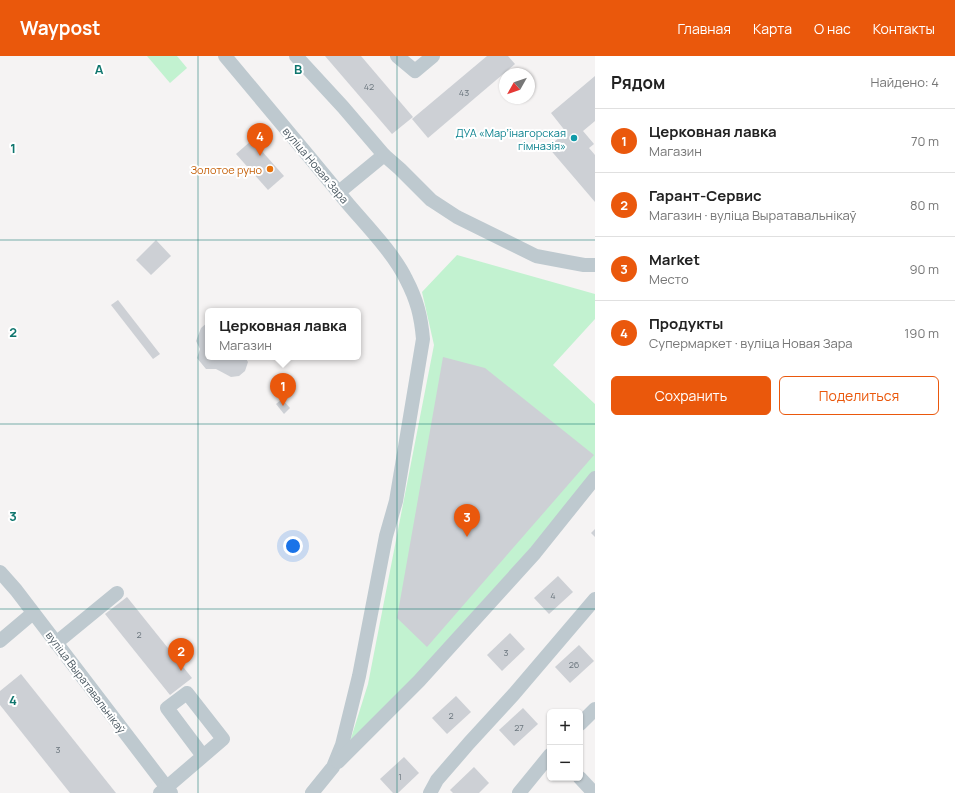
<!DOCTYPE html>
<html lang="ru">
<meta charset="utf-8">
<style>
body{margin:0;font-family:Manrope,sans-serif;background:#f6f6f6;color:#222}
.controls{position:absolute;right:12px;bottom:12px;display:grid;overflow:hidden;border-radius:6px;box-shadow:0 1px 3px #0004}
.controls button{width:36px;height:36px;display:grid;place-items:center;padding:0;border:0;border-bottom:1px solid #e0e0e0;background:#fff;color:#222;font:20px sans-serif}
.compass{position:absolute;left:499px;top:12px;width:36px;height:36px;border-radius:50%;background:#fff;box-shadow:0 1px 3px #0004;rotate:230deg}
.you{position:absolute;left:293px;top:490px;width:14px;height:14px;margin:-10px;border:3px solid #fff;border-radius:50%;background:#1a73e8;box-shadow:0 0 0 6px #1a73e833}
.badge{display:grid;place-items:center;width:26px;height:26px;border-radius:50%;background:#ea580c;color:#fff;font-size:13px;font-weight:700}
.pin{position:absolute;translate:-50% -33px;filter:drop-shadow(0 1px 2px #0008)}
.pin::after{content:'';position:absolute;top:21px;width:14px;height:12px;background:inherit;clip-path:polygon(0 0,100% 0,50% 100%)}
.popup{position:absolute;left:205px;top:252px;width:156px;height:52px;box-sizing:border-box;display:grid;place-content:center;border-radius:6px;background:#fff;filter:drop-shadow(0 1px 3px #0005);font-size:13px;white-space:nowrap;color:#767676}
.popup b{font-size:15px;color:#222}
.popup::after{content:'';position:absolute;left:50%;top:100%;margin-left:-8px;border:8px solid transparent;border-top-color:#fff}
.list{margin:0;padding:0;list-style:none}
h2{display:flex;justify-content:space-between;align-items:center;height:52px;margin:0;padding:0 16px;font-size:17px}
h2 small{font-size:13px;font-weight:400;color:#767676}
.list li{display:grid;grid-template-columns:26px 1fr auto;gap:12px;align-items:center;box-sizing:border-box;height:64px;padding:0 16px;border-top:1px solid #e0e0e0}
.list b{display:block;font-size:15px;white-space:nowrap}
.list p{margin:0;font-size:13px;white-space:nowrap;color:#767676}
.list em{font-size:13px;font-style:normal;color:#767676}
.actions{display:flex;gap:8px;padding:12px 16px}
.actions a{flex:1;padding:9px 0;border:1px solid #ea580c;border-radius:6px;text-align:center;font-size:14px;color:#ea580c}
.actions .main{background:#ea580c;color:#fff}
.map{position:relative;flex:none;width:595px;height:737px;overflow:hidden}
header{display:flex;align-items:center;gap:24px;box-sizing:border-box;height:56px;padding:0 20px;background:#ea580c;color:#fff}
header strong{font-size:19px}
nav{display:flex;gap:22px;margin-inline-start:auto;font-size:14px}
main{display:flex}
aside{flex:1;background:#fff}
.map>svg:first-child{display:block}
.green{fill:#c2f2d0}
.building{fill:#cdd0d5}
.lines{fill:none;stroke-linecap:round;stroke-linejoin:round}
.minor{stroke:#bec9cf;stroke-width:14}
.grid{fill:none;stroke:#0f766e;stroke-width:1;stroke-opacity:0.55}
.culture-dot{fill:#0f9aa8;stroke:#fff;stroke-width:1.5}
.food-dot{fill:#e8710a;stroke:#fff;stroke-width:1.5}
.labels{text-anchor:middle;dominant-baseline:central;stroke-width:4;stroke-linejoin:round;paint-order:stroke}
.number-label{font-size:9px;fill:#6b767e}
.culture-label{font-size:11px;fill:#0d838f;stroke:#fff;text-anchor:end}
.street-label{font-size:11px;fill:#4a5861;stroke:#fff}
.food-label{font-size:11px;fill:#c56008;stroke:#fff;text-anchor:end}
.grid-label{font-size:13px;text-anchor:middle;font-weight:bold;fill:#0f766e;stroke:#fff;stroke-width:4;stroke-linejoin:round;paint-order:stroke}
</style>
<header>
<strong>Waypost</strong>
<nav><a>Главная</a><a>Карта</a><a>О нас</a><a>Контакты</a></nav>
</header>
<main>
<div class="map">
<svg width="595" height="737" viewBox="0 0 595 737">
<rect width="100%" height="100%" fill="#f5f3f3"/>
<!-- green -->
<g class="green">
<path d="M 147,0 L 177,0 L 187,12 L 170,27 Z"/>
<path d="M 457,199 L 595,238 L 595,263 L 553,309 L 595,348 L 595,421 L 347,695 L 368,628 L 434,289 L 422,236 Z"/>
</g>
<!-- building -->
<g class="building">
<path d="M 325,0 L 361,0 L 413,61 L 392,78 Z"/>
<path d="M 487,0 L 508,0 L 515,8 L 428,82 L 412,63 Z"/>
<path d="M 595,20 L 595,65 L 583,75 L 594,88 L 589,92 L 595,99 L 595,146 L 548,91 L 566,76 L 551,57 Z"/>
<path d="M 252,84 L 284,120 L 268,134 L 236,98 Z"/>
<path d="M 156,184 L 171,200 L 151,219 L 136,204 Z"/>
<path d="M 118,244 L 160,298 L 153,303 L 111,249 Z"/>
<path d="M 208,266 L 208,301 L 245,301 L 248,306 L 245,315 L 239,320 L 231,321 L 216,313 L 206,313 L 197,302 L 200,293 L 196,285 L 201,272 Z"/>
<path d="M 443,301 L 485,312 L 594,399 L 427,591 L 397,562 Z"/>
<path d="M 282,343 L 290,352 L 284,358 L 276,348 Z"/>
<path d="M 595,473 L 595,481 L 591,477 Z"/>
<path d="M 558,520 L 573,536 L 549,558 L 534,542 Z"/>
<path d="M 127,541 L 192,622 L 170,639 L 105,558 Z"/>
<path d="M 510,577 L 525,593 L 502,615 L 487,599 Z"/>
<path d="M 579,589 L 594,605 L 570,627 L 555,611 Z"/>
<path d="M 21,618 L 116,737 L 70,737 L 0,649 L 0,635 Z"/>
<path d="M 456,640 L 471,656 L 447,678 L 432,662 Z"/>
<path d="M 523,652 L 538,668 L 514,690 L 499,674 Z"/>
<path d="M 404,701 L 419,717 L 398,737 L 393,737 L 380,723 Z"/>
<path d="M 474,711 L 489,727 L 479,737 L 453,737 L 450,734 Z"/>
</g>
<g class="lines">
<!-- minor -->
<g class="minor">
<path d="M 225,0 C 266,49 308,99 349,149 C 367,170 394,198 406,223 C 417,244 421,260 423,283 L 396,445 L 386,480 L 359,620 L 342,689 L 333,711 L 312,737"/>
<path d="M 296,0 L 343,51 L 384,99 L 339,136"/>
<path d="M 397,0 L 415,15 L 433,0"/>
<path d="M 384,99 L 400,113 L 431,144 L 457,161 L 536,200 L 584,209 L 595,209"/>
<path d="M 0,516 L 16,534 L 171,737"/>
<path d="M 0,585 L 33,557"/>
<path d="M 56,587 L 117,537"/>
<path d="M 580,668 L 595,653"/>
<path d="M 338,706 L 419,625 L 535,497 L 595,422"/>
<path d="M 580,722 L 594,737"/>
<path d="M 160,737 L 223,683 L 187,637 L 167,652 L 203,700"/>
<path d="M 430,737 L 437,724 L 469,687 L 514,638 L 595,543"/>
<path d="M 519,737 L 550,699"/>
</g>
</g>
<!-- grid -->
<path class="grid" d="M 198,0 L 198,737M 397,0 L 397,737M 0,184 L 595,184M 0,368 L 595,368M 0,553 L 595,553"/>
<!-- markers -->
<circle class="culture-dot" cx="574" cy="82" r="4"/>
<circle class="food-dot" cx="270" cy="113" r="4"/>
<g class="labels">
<!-- number labels -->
<g class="number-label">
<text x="369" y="30">42</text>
<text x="464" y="36">43</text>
<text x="553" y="539">4</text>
<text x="139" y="578">2</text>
<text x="506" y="596">3</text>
<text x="574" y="608">26</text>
<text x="451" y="659">2</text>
<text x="519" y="671">27</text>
<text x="58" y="693">3</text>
<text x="400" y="720">1</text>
</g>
<!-- culture labels -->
<g class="culture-label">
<text x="566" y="76">ДУА «Марʼінагорская<tspan x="566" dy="13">гімназія»</tspan></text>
</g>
<!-- street labels -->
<g class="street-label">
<text transform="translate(316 109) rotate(50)">вуліца Новая Зара</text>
<text transform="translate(86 626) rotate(53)">вуліца Выратавальнікаў</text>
</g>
<!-- food labels -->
<g class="food-label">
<text x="262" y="113">Золотое руно</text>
</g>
</g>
<g class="grid-label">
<text x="99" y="18">A</text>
<text x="298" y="18">B</text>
<text x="13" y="97">1</text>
<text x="13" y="281">2</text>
<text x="13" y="465">3</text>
<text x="13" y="649">4</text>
</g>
</svg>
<div class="controls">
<button>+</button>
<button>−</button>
</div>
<svg class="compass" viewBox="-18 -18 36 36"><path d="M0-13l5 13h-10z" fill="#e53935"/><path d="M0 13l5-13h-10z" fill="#767676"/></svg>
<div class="you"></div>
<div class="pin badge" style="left:283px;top:350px">1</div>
<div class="popup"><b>Церковная лавка</b>Магазин</div>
<div class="pin badge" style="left:181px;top:615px">2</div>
<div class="pin badge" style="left:467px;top:481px">3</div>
<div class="pin badge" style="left:260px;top:100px">4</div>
</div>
<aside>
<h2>Рядом<small>Найдено: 4</small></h2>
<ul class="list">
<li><span class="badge">1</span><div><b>Церковная лавка</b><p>Магазин</p></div><em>70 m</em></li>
<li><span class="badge">2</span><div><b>Гарант-Сервис</b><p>Магазин · вуліца Выратавальнікаў</p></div><em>80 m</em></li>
<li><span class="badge">3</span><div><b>Market</b><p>Место</p></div><em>90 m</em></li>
<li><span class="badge">4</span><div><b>Продукты</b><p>Супермаркет · вуліца Новая Зара</p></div><em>190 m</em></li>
</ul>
<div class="actions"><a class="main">Сохранить</a><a>Поделиться</a></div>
</aside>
</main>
